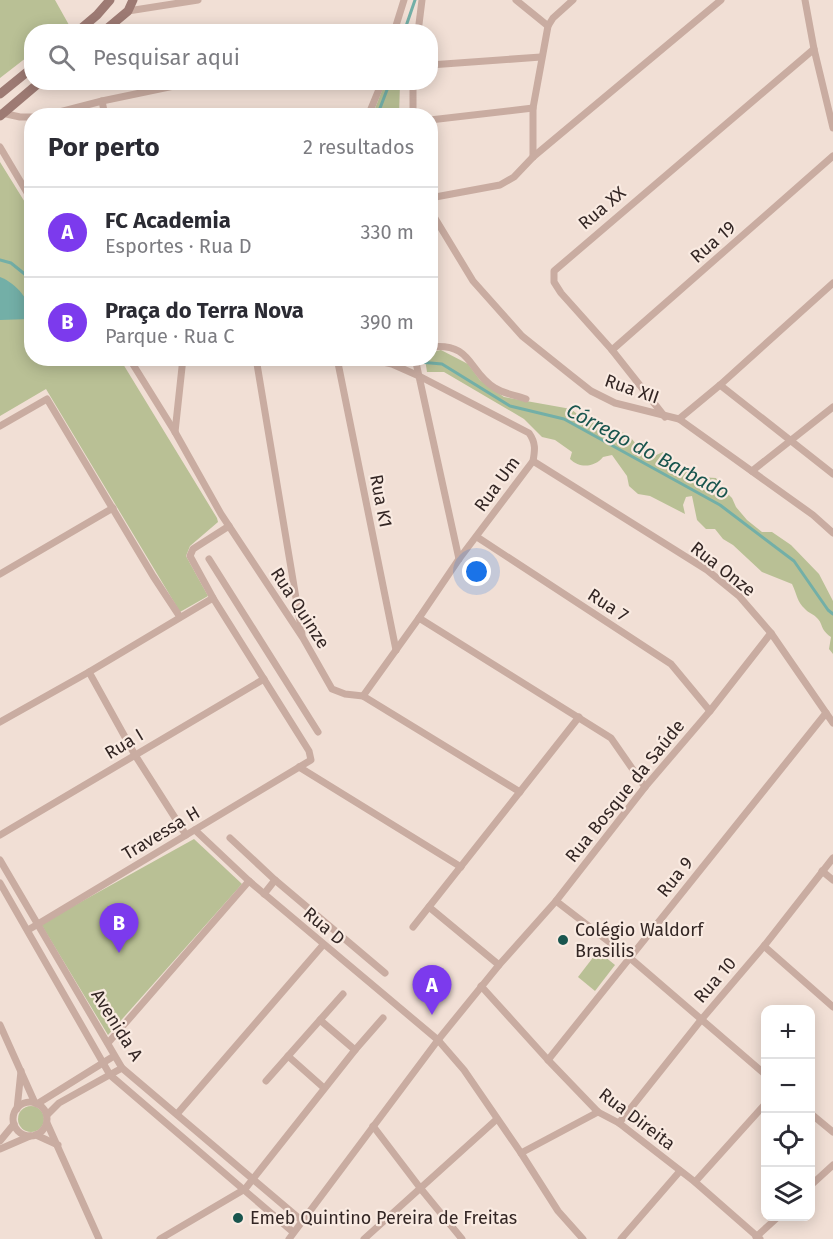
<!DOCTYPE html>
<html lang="pt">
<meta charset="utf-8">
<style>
body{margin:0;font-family:"Fira Sans",sans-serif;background:#f2f2f3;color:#2b2b33}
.controls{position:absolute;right:18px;bottom:18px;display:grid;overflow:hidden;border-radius:12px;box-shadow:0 3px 15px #0003}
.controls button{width:54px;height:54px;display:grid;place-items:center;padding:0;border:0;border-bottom:2px solid #e1e1e2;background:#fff;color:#2b2b33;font:30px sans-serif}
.you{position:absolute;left:477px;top:572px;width:21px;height:21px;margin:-15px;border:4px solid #fff;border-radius:50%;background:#1a73e8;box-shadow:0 0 0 9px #1a73e833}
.badge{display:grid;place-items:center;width:39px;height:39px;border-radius:50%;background:#7c3aed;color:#fff;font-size:20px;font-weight:700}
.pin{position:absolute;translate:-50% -50px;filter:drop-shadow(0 2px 3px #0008)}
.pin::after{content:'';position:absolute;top:32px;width:21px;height:18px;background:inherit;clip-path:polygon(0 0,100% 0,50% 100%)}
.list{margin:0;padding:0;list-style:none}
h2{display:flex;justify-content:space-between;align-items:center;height:78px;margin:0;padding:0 24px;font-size:26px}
h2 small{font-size:20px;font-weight:400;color:#7c7c81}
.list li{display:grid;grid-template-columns:39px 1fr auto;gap:18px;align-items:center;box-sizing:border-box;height:90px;padding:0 24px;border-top:2px solid #e1e1e2}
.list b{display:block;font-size:22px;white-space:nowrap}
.list p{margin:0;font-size:20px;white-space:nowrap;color:#7c7c81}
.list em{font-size:20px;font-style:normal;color:#7c7c81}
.icon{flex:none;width:33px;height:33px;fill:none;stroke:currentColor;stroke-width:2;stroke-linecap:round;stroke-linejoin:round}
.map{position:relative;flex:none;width:833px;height:1239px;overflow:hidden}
.search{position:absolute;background:#fff;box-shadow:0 3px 15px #0003;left:24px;top:24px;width:414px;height:66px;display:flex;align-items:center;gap:15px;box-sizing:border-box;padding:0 21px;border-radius:24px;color:#7c7c81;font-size:22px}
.panel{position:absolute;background:#fff;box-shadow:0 3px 15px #0003;left:24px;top:108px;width:414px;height:258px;border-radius:24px}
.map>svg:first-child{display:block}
.green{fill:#b9c095}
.water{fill:#73afa7}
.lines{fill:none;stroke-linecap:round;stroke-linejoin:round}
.stream{stroke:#73afa7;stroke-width:3}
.street{stroke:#c9aca1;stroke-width:7}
.secondary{stroke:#9d7a73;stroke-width:9}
.poi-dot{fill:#19554e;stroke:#f9eae1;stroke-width:2}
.labels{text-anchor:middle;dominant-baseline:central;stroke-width:4.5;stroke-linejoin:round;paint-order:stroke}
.street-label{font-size:18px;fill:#332624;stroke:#f9eae1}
.poi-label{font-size:18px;fill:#332624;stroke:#f9eae1;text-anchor:start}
.water-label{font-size:20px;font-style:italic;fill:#19554e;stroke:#f9eae1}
</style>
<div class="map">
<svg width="833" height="1239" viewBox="0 0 833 1239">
<rect width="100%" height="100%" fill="#f1dfd5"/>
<!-- green -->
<g class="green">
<path d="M 0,0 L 55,0 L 69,25 L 61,31 L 32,32 L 31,54 L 0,78 Z"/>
<path d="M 385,83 L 400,83 L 399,115 L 372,116 Z"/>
<path d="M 0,162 L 31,212 L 32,358 L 120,359 L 217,518 L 218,522 L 190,546 L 186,556 L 208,596 L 180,612 L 46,389 L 0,416 Z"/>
<path d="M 441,350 L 468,364 L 480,380 L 504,397 L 571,409 L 582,418 L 595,421 L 624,433 L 631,438 L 646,456 L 652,457 L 663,452 L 670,455 L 678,465 L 688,468 L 699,477 L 716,478 L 721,487 L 732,498 L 736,507 L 747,520 L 762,532 L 772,532 L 791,545 L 819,574 L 833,601 L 833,654 L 829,649 L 831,637 C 819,628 824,625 817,618 C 814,614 808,613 805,609 C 797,602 797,594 792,584 L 762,572 L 733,545 L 723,539 L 715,529 L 706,529 L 697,520 L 692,496 L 686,497 L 683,505 L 685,514 L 650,496 L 638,494 L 629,486 L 627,476 L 612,455 L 603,457 C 595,467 580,469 570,459 L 572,452 L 555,440 L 542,437 L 524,419 L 514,413 L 444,372 L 427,372 L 425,359 L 430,358 L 431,352 Z"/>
<path d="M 194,839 L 242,884 L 108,1035 L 41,924 Z"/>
<path d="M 598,951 L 615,965 L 595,991 L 578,977 Z"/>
<circle cx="31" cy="1119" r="13"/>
</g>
<!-- water -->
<path class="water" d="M 0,277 C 16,283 33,302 30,319 L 0,320 Z"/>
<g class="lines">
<!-- stream -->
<g class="stream">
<path d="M 404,32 L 415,0"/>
<path d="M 377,116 L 390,82"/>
<path d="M 0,260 L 11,263 L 32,280"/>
<path d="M 399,358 L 405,361"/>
<path d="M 419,362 L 442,364 L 510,406 L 564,419 L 720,505 L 794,561 L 828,610 L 833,614"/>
</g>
<!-- street -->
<g class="street">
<path d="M 516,0 L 548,26"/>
<path d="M 805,0 L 814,49 L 833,128"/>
<path d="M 128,11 L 198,0"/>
<path d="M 394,32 L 404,0"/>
<path d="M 418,32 L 422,0"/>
<path d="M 430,65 L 541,57"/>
<path d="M 413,82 L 413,116"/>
<path d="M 102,101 L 105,116"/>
<path d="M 2,113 L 20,117 L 32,117"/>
<path d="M 44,116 L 102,101 L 193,82"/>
<path d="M 368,116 L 382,82"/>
<path d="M 430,120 L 533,108"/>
<path d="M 0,147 L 32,201"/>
<path d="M 533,157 L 533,108 L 548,26 L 553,18 L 573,0"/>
<path d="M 430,198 L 500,185 L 514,177 L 533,157 L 721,0"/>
<path d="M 430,210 L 473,281 L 522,336 L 572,376 L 591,391 L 615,403 L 679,419 L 813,515 L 833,533"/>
<path d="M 430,347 C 473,342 468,372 495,388 C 504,394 516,395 526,399"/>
<path d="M 612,350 L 833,156"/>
<path d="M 129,358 L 175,432 L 221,514 L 303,638 L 332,689 L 345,694 L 363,696 L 520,792"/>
<path d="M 256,358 L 302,634"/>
<path d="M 337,358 L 396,650"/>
<path d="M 415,358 L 459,559"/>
<path d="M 720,385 L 833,474"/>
<path d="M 665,417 L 612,350 L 561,293 L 554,282 L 554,271 L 814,49"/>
<path d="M 679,419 L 720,385 L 833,283"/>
<path d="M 0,426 L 47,399 L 153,576 L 180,617"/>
<path d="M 175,432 L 183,358"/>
<path d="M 533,461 L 707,570 L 739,596 L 771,633 L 833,723"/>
<path d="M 752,471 L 833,407"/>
<path d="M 477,537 L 671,664 L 710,711"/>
<path d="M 209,559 L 318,732"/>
<path d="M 0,574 L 113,508"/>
<path d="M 419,618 L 611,738 L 645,787"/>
<path d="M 89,672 L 135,755 L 186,835"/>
<path d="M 363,696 L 419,618 L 459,559 L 533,461 C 535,450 536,443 529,433 L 419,376 L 392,364 L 365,358"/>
<path d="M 0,722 L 89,672 L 213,598"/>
<path d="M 299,767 L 461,867"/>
<path d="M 195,830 L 249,881 L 438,1040 L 464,1070 L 521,1153 L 558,1211 L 583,1239"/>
<path d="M 0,835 L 264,679"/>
<path d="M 230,838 L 275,880 L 385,973"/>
<path d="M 0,860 L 122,1068 L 301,1220"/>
<path d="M 822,871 L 833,880"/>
<path d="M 0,883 L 110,1075 L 293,1232"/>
<path d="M 264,894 L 275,880"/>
<path d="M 556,901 L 630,958 L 766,1075"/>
<path d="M 429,907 L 499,965"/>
<path d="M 413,927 L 579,717"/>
<path d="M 28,930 L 311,760 L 309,751 L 213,598 L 190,556 L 193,549 L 229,526"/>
<path d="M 764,946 L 833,1007"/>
<path d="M 481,986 L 548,1060 L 598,1112 L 619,1123 L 695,1182 L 760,1239"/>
<path d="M 320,1020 L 355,1050"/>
<path d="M 0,1025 L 35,1103"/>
<path d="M 108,1043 L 249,881"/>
<path d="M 288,1056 L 324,1088"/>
<path d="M 548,1060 L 826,713"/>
<path d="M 266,1081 L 343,994"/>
<circle cx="30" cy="1119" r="17"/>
<path d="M 37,1104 L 114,1056"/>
<path d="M 17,1109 L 21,1071"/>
<path d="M 810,1113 L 833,1132"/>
<path d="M 177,1114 L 323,945"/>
<path d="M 47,1115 L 59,1103 L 122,1068"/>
<path d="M 47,1123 L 99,1239"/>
<path d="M 619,1123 L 701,1020 L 764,946 L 833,858"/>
<path d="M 373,1126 L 421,1189 L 462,1239"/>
<path d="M 36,1135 L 58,1145"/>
<path d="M 0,1141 L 14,1124"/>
<path d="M 0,1149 L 30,1136"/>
<path d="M 521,1153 L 598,1112"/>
<path d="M 695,1182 L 766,1103"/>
<path d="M 810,1186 L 833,1165"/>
<path d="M 756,1237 L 779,1216"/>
<path d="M 160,1239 L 245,1189 L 355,1050 L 383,1018"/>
<path d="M 289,1239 L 438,1040 L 499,965 L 556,901 L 645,787 L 710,711 L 771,633"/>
<path d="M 364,1239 L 497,1119"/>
<path d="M 621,1239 L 680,1171"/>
</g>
<!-- secondary -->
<g class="secondary">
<path d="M 77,32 L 97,15 L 110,0"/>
<path d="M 103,32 L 128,11 L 133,0"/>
<path d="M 0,94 L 32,68"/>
<path d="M 0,116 L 40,82"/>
</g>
</g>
<!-- markers -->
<g class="poi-dot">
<circle cx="563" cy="940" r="6"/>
<circle cx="238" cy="1218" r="6"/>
</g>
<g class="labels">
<!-- street labels -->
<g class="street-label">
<text transform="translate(602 208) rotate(-40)">Rua XX</text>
<text transform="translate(713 242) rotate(-41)">Rua 19</text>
<text transform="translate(632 389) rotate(19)">Rua XII</text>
<text transform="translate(497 484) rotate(-54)">Rua Um</text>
<text transform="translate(381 501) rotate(79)">Rua K1</text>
<text transform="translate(723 569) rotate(38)">Rua Onze</text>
<text transform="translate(608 605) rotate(33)">Rua 7</text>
<text transform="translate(300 608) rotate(57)">Rua Quinze</text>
<text transform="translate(124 744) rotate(-31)">Rua I</text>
<text transform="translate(625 791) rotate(-51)">Rua Bosque da Saúde</text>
<text transform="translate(161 833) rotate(-31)">Travessa H</text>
<text transform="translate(675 877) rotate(-51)">Rua 9</text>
<text transform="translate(324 926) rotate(40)">Rua D</text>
<text transform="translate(715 980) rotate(-49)">Rua 10</text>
<text transform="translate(117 1025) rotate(58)">Avenida A</text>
<text transform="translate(637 1119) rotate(37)">Rua Direita</text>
</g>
<!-- poi labels -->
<g class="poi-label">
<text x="575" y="930">Colégio Waldorf<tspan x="575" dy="21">Brasilis</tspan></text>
<text x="250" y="1218">Emeb Quintino Pereira de Freitas</text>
</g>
<!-- water labels -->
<g class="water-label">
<text transform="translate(648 451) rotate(28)">Córrego do Barbado</text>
</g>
</g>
</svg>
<div class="controls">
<button>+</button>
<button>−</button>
<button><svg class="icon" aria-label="locate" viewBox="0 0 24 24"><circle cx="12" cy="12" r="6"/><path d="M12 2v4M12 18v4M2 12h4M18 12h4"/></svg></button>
<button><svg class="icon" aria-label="layers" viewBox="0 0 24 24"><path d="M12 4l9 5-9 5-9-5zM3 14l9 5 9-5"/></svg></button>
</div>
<div class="you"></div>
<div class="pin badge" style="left:432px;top:1015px">A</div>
<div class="pin badge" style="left:119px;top:953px">B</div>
<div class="search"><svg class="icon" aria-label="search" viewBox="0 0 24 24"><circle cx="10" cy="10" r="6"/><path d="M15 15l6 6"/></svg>Pesquisar aqui</div>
<section class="panel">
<h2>Por perto<small>2 resultados</small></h2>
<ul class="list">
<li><span class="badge">A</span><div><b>FC Academia</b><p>Esportes · Rua D</p></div><em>330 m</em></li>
<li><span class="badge">B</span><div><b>Praça do Terra Nova</b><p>Parque · Rua C</p></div><em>390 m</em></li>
</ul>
</section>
</div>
